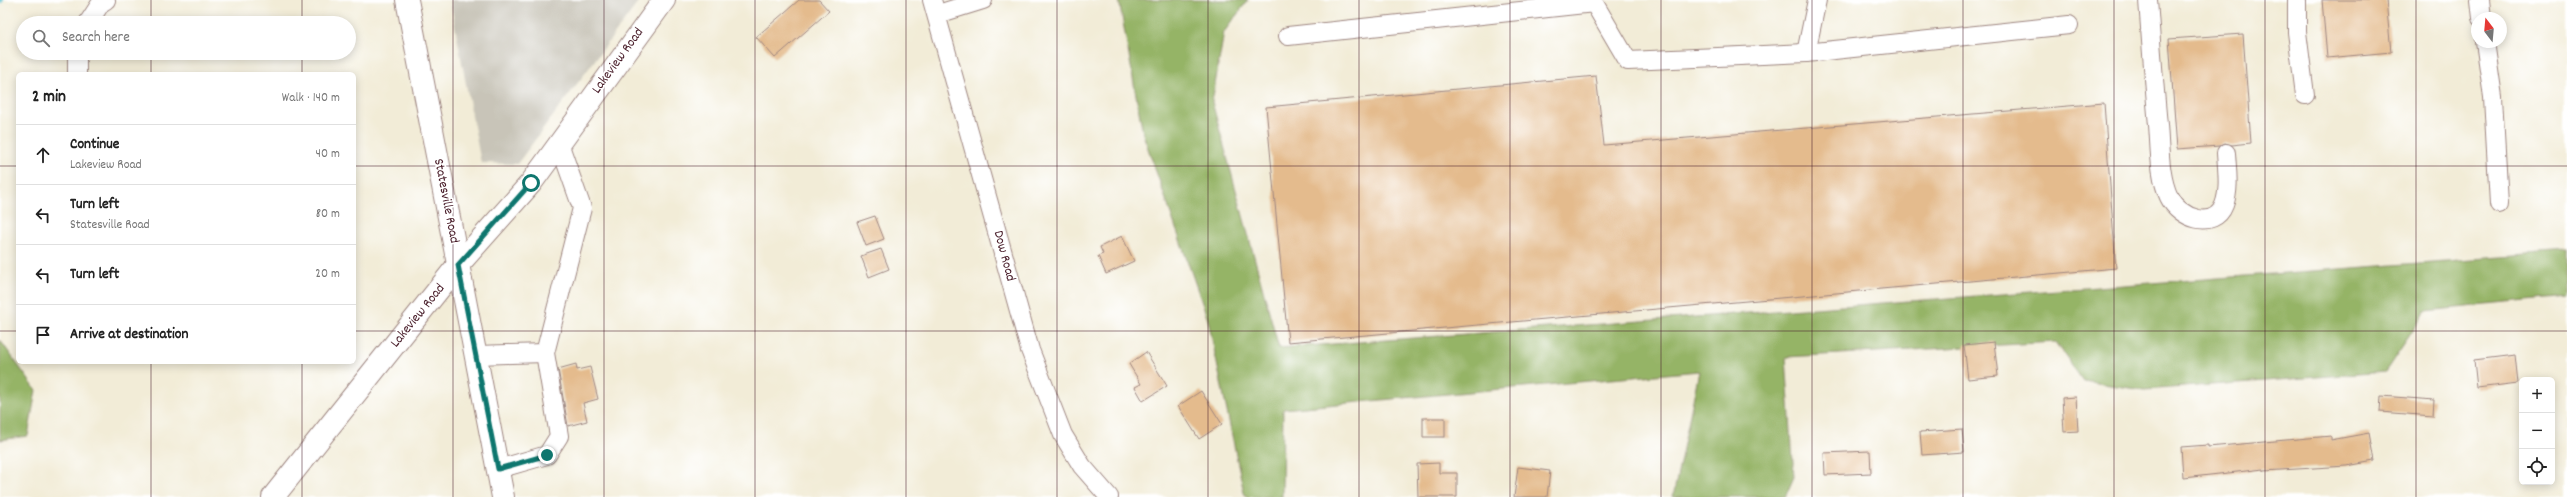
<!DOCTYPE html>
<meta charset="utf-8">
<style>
body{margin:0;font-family:Dekko,sans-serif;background:#f6f6f6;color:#222}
.controls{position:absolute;right:12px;bottom:12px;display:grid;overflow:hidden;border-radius:6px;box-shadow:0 2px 10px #0003}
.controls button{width:36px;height:36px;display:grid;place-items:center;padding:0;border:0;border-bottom:1px solid #e0e0e0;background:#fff;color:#222;font:20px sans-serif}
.compass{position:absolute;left:2471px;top:12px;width:36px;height:36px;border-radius:50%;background:#fff;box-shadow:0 2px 10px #0003;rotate:344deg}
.stop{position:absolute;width:12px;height:12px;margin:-9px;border:3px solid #0f766e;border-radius:50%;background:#fff}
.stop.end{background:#0f766e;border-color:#fff;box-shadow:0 1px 4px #0008}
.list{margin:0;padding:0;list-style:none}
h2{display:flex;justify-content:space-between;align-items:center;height:52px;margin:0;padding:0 16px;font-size:17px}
h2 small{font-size:13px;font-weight:400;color:#767676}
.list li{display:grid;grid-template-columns:26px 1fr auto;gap:12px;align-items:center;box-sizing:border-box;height:60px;padding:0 16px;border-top:1px solid #e0e0e0}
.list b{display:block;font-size:15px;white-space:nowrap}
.list p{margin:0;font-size:13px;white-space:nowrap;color:#767676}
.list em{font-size:13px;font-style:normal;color:#767676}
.icon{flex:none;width:22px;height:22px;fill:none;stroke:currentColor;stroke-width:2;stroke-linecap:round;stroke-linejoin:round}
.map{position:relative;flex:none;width:2567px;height:497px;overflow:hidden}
.search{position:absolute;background:#fff;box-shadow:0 2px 10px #0003;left:16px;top:16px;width:340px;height:44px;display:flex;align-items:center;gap:10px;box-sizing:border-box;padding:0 14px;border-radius:22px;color:#767676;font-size:15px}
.panel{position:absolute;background:#fff;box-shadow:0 2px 10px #0003;left:16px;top:72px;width:340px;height:292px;border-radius:6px}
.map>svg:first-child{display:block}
.industrial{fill:#c8c4b8}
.forest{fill:#95b466;stroke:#706a48}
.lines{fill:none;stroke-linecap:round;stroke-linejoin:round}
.stream{stroke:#53bfce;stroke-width:5.5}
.building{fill:#e4bb8d}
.minor-casing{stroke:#9e8681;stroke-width:20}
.major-casing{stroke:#9e8681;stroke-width:24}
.minor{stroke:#fff;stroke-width:18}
.major{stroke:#fff;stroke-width:22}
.route{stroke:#0f766e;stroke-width:5}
.grid{fill:none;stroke:#4a1f2b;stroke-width:1;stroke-opacity:0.55}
.labels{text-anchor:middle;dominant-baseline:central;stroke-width:3.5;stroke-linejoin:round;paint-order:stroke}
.street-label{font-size:14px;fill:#4a1f2b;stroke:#fff}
</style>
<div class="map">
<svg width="2567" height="497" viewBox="0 0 2567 497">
<rect width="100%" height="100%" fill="#fff"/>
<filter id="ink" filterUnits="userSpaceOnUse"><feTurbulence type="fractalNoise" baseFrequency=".025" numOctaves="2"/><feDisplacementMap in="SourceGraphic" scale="8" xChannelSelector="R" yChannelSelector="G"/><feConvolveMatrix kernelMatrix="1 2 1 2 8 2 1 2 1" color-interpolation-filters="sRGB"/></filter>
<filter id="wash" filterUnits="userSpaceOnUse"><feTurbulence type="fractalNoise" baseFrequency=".012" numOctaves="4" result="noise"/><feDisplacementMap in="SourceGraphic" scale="16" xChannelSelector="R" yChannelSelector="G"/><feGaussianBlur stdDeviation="0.9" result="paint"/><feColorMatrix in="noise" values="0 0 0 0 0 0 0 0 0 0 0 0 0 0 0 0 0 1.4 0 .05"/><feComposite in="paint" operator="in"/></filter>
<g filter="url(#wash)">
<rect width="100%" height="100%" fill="#f2ecd7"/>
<!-- industrial -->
<path class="industrial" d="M 450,0 L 640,0 L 517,164 L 481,163 Z"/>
<!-- forest -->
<g class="forest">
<path d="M 1119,0 L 1248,0 L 1224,32 L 1212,102 L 1279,348 L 2567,252 L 2567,297 L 2426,311 L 2385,372 L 2144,390 L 2083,381 L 2056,342 L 1786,357 L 1794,477 L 1785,497 L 1673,497 L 1699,371 L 1283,409 L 1282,497 L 1247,497 L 1244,493 L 1208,320 L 1143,134 Z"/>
<path d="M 0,340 L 36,390 L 28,436 L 0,440 Z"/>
</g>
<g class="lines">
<!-- stream -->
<path class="stream" d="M 0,1 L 1,0"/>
</g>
<g id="blocks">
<!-- building -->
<g class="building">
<path d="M 799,0 L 819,0 L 829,11 L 775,58 L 756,37 Z"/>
<path d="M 2322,0 L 2386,0 L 2391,52 L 2327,58 Z"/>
<path d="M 2243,34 L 2251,143 L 2232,145 L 2225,143 L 2219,146 L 2177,149 L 2169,39 Z"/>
<path d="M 1596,76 L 1604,145 L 2104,103 L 2116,268 L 1288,342 L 1266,107 Z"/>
<path d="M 875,216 L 884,239 L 866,246 L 857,222 Z"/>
<path d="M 1122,236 L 1134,261 L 1106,274 L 1098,256 L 1103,254 L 1100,247 Z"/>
<path d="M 881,249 L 889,269 L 869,277 L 861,256 Z"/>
<path d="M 1994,342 L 1998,376 L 1968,379 L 1964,345 Z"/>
<path d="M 1146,352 L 1167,386 L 1143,401 L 1135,387 L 1141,384 L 1129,364 Z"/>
<path d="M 2515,355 L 2518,383 L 2477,388 L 2474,360 Z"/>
<path d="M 576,364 L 577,370 L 590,367 L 598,399 L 583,403 L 587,421 L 568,426 L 558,369 Z"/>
<path d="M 1201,391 L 1222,424 L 1199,439 L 1178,406 Z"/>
<path d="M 2381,396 L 2434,400 L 2433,416 L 2380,412 Z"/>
<path d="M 2076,397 L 2078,431 L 2064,432 L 2062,398 Z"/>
<rect x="1423" y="418" width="22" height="19"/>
<path d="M 1962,429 L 1964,452 L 1922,455 L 1920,432 Z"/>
<path d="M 2369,433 L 2374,461 L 2347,466 L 2264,471 L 2264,469 L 2183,478 L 2181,447 L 2208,445 L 2208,447 L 2331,436 L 2331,440 Z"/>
<path d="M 1870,451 L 1871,473 L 1825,475 L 1824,453 Z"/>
<path d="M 1439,463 L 1439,473 L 1457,473 L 1457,497 L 1418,497 L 1417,464 Z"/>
<path d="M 1518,467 L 1550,471 L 1547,497 L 1514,497 Z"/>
</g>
</g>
</g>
<g filter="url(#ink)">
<use href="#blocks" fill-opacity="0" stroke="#9e8681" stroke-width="1"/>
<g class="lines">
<!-- minor casing -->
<g class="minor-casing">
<g id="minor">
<path d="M 932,0 L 1030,350 L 1063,435 L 1082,466 L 1109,497"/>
<path d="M 2148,0 C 2151,42 2154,83 2158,125 C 2160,148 2159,176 2169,197 C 2179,218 2214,231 2224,205 C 2230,189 2227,170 2226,153"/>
<path d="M 2297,0 L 2297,32 L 2305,95"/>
<path d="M 2480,0 L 2482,18"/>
<path d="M 938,14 L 983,0"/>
<path d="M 88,23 L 101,3 L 106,0"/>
<path d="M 1288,36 L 1594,3 L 1628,61 L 1806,53 L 2069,25"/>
<path d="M 2485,42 L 2493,97 L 2499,204"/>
<path d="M 77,53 L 77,74"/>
<path d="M 1806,53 L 1817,0"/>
<path d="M 476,355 L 545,353"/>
<path d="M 498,469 L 547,455 L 559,436 L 545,353 L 582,208 L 559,143"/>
</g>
</g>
<!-- major casing -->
<g class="major-casing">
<g id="major">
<path d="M 407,0 L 503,497"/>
<path d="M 273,497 L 458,265 L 531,183 L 664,0"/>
</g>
</g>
<!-- minor -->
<use href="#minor" class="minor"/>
<!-- major -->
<use href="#major" class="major"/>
</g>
</g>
<g class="lines" filter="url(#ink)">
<!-- route -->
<path class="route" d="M 531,183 L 458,265 L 498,469 L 547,455"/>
</g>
<!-- grid -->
<path class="grid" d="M 151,0 L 151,23M 302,0 L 302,23M 453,0 L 453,497M 604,0 L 604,497M 755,0 L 755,497M 906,0 L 906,497M 1057,0 L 1057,497M 1208,0 L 1208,497M 1359,0 L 1359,497M 1510,0 L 1510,497M 1661,0 L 1661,497M 1812,0 L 1812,497M 1963,0 L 1963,497M 2114,0 L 2114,497M 2265,0 L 2265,497M 2416,0 L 2416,497M 151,53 L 151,74M 302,53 L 302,74M 0,166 L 18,166M 354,166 L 2567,166M 0,331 L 18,331M 354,331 L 2567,331M 151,362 L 151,497M 302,362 L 302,497"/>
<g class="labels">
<!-- street labels -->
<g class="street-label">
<text transform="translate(618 61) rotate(-54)">Lakeview Road</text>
<text transform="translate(446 201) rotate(79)">Statesville Road</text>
<text transform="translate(1004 256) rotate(75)">Dow Road</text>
<text transform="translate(418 316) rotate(-51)">Lakeview Road</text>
</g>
</g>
</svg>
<div class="controls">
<button>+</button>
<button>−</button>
<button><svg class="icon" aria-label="locate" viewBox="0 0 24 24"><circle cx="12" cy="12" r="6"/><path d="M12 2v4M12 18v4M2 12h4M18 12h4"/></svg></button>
</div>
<svg class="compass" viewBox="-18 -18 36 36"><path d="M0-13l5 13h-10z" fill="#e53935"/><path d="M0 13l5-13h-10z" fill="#767676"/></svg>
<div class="stop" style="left:531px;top:183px"></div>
<div class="stop end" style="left:547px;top:455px"></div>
<div class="search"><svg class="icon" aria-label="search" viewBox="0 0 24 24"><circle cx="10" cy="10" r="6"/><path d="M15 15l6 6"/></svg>Search here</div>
<section class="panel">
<h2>2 min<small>Walk · 140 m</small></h2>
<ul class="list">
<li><svg class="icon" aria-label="ahead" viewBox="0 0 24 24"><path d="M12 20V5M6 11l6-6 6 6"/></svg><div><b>Continue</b><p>Lakeview Road</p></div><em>40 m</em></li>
<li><svg class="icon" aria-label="left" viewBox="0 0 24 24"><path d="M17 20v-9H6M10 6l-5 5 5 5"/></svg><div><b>Turn left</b><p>Statesville Road</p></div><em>80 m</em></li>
<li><svg class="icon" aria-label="left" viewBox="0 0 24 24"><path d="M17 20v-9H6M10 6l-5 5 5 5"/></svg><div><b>Turn left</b></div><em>20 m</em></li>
<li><svg class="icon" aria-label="arrive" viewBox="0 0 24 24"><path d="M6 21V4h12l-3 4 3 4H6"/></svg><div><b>Arrive at destination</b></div></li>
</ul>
</section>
</div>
